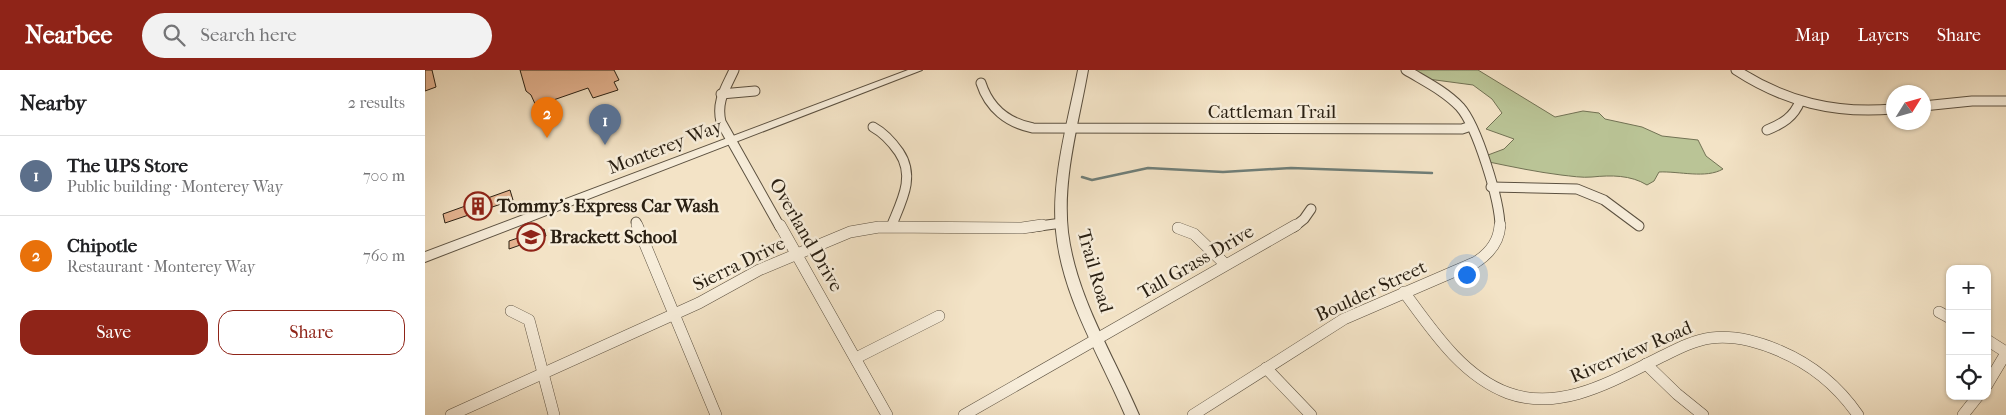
<!DOCTYPE html>
<meta charset="utf-8">
<style>
body{margin:0;font-family:"IM FELL French Canon",serif;background:#f2f2f2;color:#202124}
.controls{position:absolute;right:15px;bottom:15px;display:grid;overflow:hidden;border-radius:10px;box-shadow:0 1px 4px #0004}
.controls button{width:45px;height:45px;display:grid;place-items:center;padding:0;border:0;border-bottom:1px solid #e0e0e0;background:#fff;color:#202124;font:25px sans-serif}
.compass{position:absolute;left:1461px;top:15px;width:45px;height:45px;border-radius:50%;background:#fff;box-shadow:0 1px 4px #0004;rotate:53deg}
.you{position:absolute;left:1041px;top:204px;width:18px;height:18px;margin:-12px;border:4px solid #fff;border-radius:50%;background:#1a73e8;box-shadow:0 0 0 8px #1a73e833}
.badge{display:grid;place-items:center;width:32px;height:32px;border-radius:50%;background:#8f2418;color:#fff;font-size:16px;font-weight:700}
.pin{position:absolute;translate:-50% -41px;filter:drop-shadow(0 1px 2px #0008)}
.pin::after{content:'';position:absolute;top:26px;width:18px;height:15px;background:inherit;clip-path:polygon(0 0,100% 0,50% 100%)}
.list{margin:0;padding:0;list-style:none}
h2{display:flex;justify-content:space-between;align-items:center;height:65px;margin:0;padding:0 20px;font-size:21px}
h2 small{font-size:16px;font-weight:400;color:#757577}
.list li{display:grid;grid-template-columns:32px 1fr auto;gap:15px;align-items:center;box-sizing:border-box;height:80px;padding:0 20px;border-top:1px solid #e0e0e0}
.list b{display:block;font-size:19px;white-space:nowrap}
.list p{margin:0;font-size:16px;white-space:nowrap;color:#757577}
.list em{font-size:16px;font-style:normal;color:#757577}
.actions{display:flex;gap:10px;padding:15px 20px}
.actions a{flex:1;padding:11px 0;border:1px solid #8f2418;border-radius:15px;text-align:center;font-size:18px;color:#8f2418}
.actions .main{background:#8f2418;color:#fff}
.icon{flex:none;width:28px;height:28px;fill:none;stroke:currentColor;stroke-width:2;stroke-linecap:round;stroke-linejoin:round}
.map{position:relative;flex:none;width:1581px;height:345px;overflow:hidden}
header{display:flex;align-items:center;gap:30px;box-sizing:border-box;height:70px;padding:0 25px;background:#8f2418;color:#fff}
header strong{font-size:24px}
nav{display:flex;gap:28px;margin-inline-start:auto;font-size:18px}
.search{width:350px;height:45px;background:#f2f2f2;display:flex;align-items:center;gap:12px;box-sizing:border-box;padding:0 18px;border-radius:28px;color:#757577;font-size:19px}
main{display:flex}
aside{flex:1;background:#fff}
.map>svg:first-child{display:block}
.green{fill:#bac496;stroke:#727254}
.lines{fill:none;stroke-linecap:round;stroke-linejoin:round}
.stream{stroke:#6f7e78;stroke-width:2.5}
.building{fill:#e5b491;stroke:#2a2013}
.minor-far1-casing{stroke:#5c5140;stroke-width:11}
.minor-casing{stroke:#5c5140;stroke-width:12}
.tertiary-casing{stroke:#5c5140;stroke-width:2}
.minor-far1{stroke:#f7edda;stroke-width:9}
.minor{stroke:#f7edda;stroke-width:11}
.tertiary{fill:#f7edda;fill-rule:evenodd}
.labels{text-anchor:middle;dominant-baseline:central;stroke-width:5;stroke-linejoin:round;paint-order:stroke}
.street-label{font-size:19px;fill:#2a2013;stroke:#f7edda}
.poi-label{font-size:19px;font-weight:bold;fill:#2a2013;stroke:#f7edda;text-anchor:start}
</style>
<header>
<strong>Nearbee</strong>
<div class="search"><svg class="icon" aria-label="search" viewBox="0 0 24 24"><circle cx="10" cy="10" r="6"/><path d="M15 15l6 6"/></svg>Search here</div>
<nav><a>Map</a><a>Layers</a><a>Share</a></nav>
</header>
<main>
<aside>
<h2>Nearby<small>2 results</small></h2>
<ul class="list">
<li><span class="badge" style="background:#5c6f8a">1</span><div><b>The UPS Store</b><p>Public building · Monterey Way</p></div><em>700 m</em></li>
<li><span class="badge" style="background:#e8710a">2</span><div><b>Chipotle</b><p>Restaurant · Monterey Way</p></div><em>760 m</em></li>
</ul>
<div class="actions"><a class="main">Save</a><a>Share</a></div>
</aside>
<div class="map">
<svg width="1581" height="345" viewBox="0 0 1581 345">
<rect width="100%" height="100%" fill="#f3e3c6"/>
<filter id="stains"><feTurbulence type="fractalNoise" baseFrequency=".004" numOctaves="4"/><feColorMatrix values="0 0 0 0 .2 0 0 0 0 .09 0 0 0 0 .02 0 0 0 .5 -.17"/></filter>
<radialGradient id="worn" r=".72"><stop offset=".6" stop-color="#630" stop-opacity="0"/><stop offset="1" stop-color="#630" stop-opacity=".3"/></radialGradient>
<!-- green -->
<path class="green" d="M 990,0 L 1053,0 L 1130,47 L 1158,41 L 1174,43 L 1180,49 L 1217,57 L 1237,66 L 1273,70 L 1281,86 L 1298,99 C 1281,109 1254,101 1234,102 L 1229,111 L 1222,115 C 1206,105 1186,105 1167,107 C 1157,108 1146,106 1136,105 C 1112,102 1088,97 1064,92 L 1063,85 L 1079,79 L 1089,69 L 1061,59 L 1077,43 L 1067,29 L 1048,15 L 1003,9 Z"/>
<g class="lines">
<!-- stream -->
<path class="stream" d="M 657,107 L 667,110 L 723,98 L 798,102 L 866,98 L 1007,103"/>
</g>
<!-- building -->
<g class="building">
<path d="M 0,0 L 7,0 L 11,17 L 0,21 Z"/>
<path d="M 95,0 L 189,0 L 194,10 L 189,12 L 193,20 L 168,28 L 163,18 L 111,36 L 106,25 L 101,21 Z"/>
<path d="M 85,120 L 88,130 L 20,153 L 18,144 Z"/>
<path d="M 119,159 L 121,166 L 84,179 L 84,171 Z"/>
</g>
<g class="lines">
<!-- minor-far1 casing -->
<g class="minor-far1-casing">
<g id="minor-far1">
<path d="M 309,0 C 301,18 291,31 296,52 L 355,157"/>
<path d="M 981,0 C 999,11 1020,21 1035,37 C 1052,56 1075,131 1075,157"/>
<path d="M 1311,0 C 1360,32 1410,44 1468,39"/>
<path d="M 556,13 C 564,38 583,53 608,58 L 1037,59 L 1046,56"/>
<path d="M 296,24 L 330,21"/>
<path d="M 1498,36 L 1547,31 L 1581,31"/>
<path d="M 448,57 C 459,63 467,72 474,82 C 491,107 476,132 466,157"/>
<path d="M 1342,60 C 1357,54 1369,47 1375,31"/>
<path d="M 1066,117 L 1152,119 L 1179,130 L 1214,156"/>
<path d="M 211,152 L 213,157"/>
<path d="M 607,157 L 637,153"/>
<path d="M 869,157 L 879,149 L 886,139"/>
</g>
</g>
<!-- minor casing -->
<g class="minor-casing">
<g id="minor">
<path d="M 212,155 L 291,345"/>
<path d="M 355,155 L 462,345"/>
<path d="M 753,158 L 769,164 L 800,194"/>
<path d="M 979,222 C 1007,260 1037,306 1083,323 C 1138,343 1192,308 1240,285 C 1254,278 1270,270 1286,268 C 1309,265 1334,272 1355,281 C 1388,295 1413,316 1433,345"/>
<path d="M 86,241 L 104,250 L 129,345"/>
<path d="M 1514,242 L 1525,248"/>
<path d="M 1562,270 L 1581,282"/>
<path d="M 431,288 L 514,246"/>
<path d="M 1221,294 L 1252,324 L 1278,345"/>
<path d="M 841,298 L 886,345"/>
<path d="M 1562,315 L 1581,283"/>
<path d="M 26,345 L 274,233 L 334,200 L 425,162 L 454,157 L 597,158 L 617,155"/>
<path d="M 539,345 L 871,155"/>
<path d="M 768,345 L 919,249 L 1051,192 C 1065,183 1074,172 1075,155"/>
<path d="M 1538,345 L 1553,326"/>
</g>
</g>
<!-- tertiary casing -->
<g class="tertiary-casing">
<g id="tertiary">
<path d="M 483,0 L 497,0 L 0,192 L 0,182 Z"/>
<path d="M 653,0 L 663,0 C 654,52 637,108 643,162 C 651,227 689,286 714,345 L 700,345 C 675,286 637,227 631,161 C 626,108 643,52 653,0 Z"/>
</g>
</g>
<!-- minor-far1 -->
<use href="#minor-far1" class="minor-far1"/>
<!-- minor -->
<use href="#minor" class="minor"/>
<!-- tertiary -->
<use href="#tertiary" class="tertiary"/>
</g>
<!-- icons -->
<defs>
<g id="building-ring" transform="scale(1.4375)"><circle r="9.5" fill="#f7edda" stroke="#8f2418" stroke-width="1.5"/><path d="M-4-6H4V6H1V3H-1V6H-4ZM-2.5-4.3h1.7v1.8h-1.7ZM.8-4.3h1.7v1.8H.8ZM-2.5-1h1.7V.8h-1.7ZM.8-1h1.7V.8H.8Z" fill="#8f2418"/></g>
<g id="school-ring" transform="scale(1.4375)"><circle r="9.5" fill="#f7edda" stroke="#8f2418" stroke-width="1.5"/><path d="M0-5L7-2L0 1L-7-2ZM-4 1L0 2.5L4 1V4Q0 6-4 4Z" fill="#8f2418"/></g>
</defs>
<g fill-rule="evenodd">
<use href="#building-ring" x="53" y="136"/>
<use href="#school-ring" x="106" y="167"/>
</g>
<g class="labels">
<!-- street labels -->
<g class="street-label">
<text x="847" y="42">Cattleman Trail</text>
<text transform="translate(240 77) rotate(-21)">Monterey Way</text>
<text transform="translate(381 165) rotate(60)">Overland Drive</text>
<text transform="translate(771 192) rotate(-30)">Tall Grass Drive</text>
<text transform="translate(314 194) rotate(-26)">Sierra Drive</text>
<text transform="translate(670 201) rotate(74)">Trail Road</text>
<text transform="translate(946 221) rotate(-25)">Boulder Street</text>
<text transform="translate(1206 282) rotate(-23)">Riverview Road</text>
</g>
<!-- poi labels -->
<g class="poi-label">
<text x="72" y="136">Tommy's Express Car Wash</text>
<text x="125" y="167">Brackett School</text>
</g>
</g>
<rect width="100%" height="100%" filter="url(#stains)"/>
<rect width="100%" height="100%" fill="url(#worn)"/>
</svg>
<div class="controls">
<button>+</button>
<button>−</button>
<button><svg class="icon" aria-label="locate" viewBox="0 0 24 24"><circle cx="12" cy="12" r="6"/><path d="M12 2v4M12 18v4M2 12h4M18 12h4"/></svg></button>
</div>
<svg class="compass" viewBox="-18 -18 36 36"><path d="M0-13l5 13h-10z" fill="#e53935"/><path d="M0 13l5-13h-10z" fill="#757577"/></svg>
<div class="you"></div>
<div class="pin badge" style="left:180px;top:75px;background:#5c6f8a">1</div>
<div class="pin badge" style="left:122px;top:68px;background:#e8710a">2</div>
</div>
</main>
